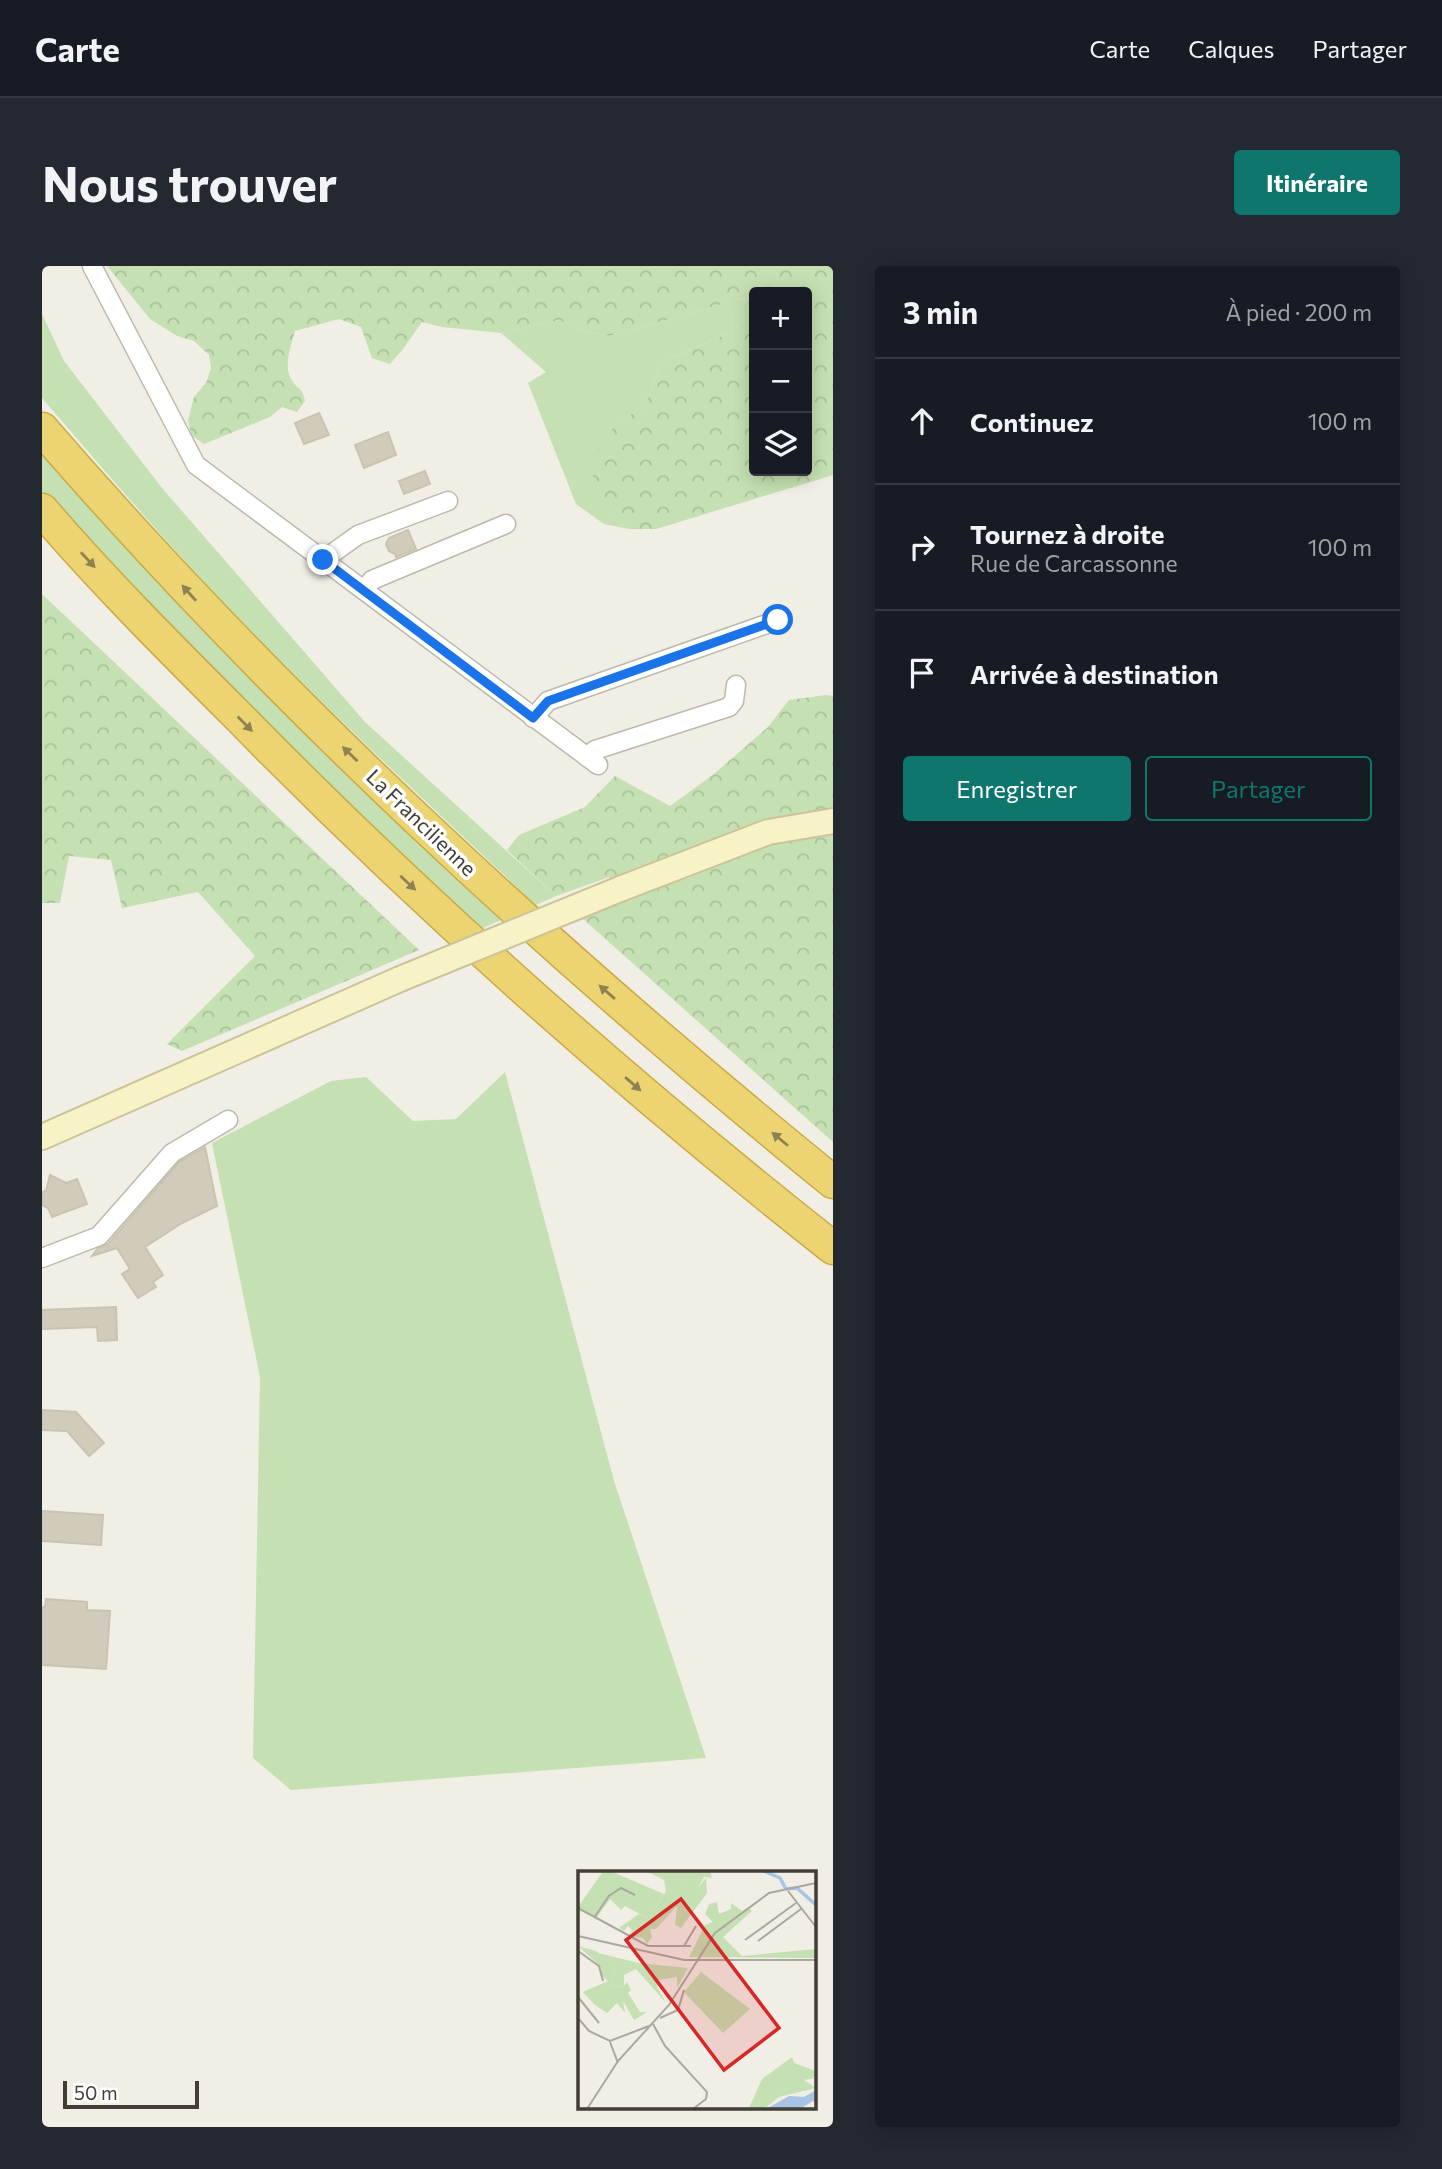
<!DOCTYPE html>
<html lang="fr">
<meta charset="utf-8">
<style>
body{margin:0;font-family:Commissioner,sans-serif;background:#242831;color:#f1f3f6}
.controls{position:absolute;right:21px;top:21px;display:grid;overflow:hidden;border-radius:7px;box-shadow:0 4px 18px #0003}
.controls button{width:63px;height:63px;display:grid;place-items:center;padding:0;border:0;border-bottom:2px solid #363941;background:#171b24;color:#f1f3f6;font:35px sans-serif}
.scale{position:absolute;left:21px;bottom:18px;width:136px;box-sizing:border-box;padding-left:7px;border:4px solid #423e35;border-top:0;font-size:19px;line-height:24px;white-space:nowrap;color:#423e35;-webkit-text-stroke:5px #fff;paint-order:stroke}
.stop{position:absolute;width:21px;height:21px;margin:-16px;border:5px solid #1a73e8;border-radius:50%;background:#fff}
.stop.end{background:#1a73e8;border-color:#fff;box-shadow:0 2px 7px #0008}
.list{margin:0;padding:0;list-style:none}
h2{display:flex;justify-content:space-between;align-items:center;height:91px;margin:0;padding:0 28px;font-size:30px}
h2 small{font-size:23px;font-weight:400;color:#9ea1a6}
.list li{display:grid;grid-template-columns:46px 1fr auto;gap:21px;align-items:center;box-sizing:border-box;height:126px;padding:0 28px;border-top:2px solid #363941}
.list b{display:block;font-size:26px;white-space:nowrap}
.list p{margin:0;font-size:23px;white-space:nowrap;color:#9ea1a6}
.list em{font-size:23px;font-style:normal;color:#9ea1a6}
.actions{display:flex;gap:14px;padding:21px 28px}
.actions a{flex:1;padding:16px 0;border:2px solid #0f766e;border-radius:7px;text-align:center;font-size:24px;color:#0f766e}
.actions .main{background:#0f766e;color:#fff}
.icon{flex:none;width:38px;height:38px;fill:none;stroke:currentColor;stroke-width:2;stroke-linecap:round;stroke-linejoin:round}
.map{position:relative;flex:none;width:791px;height:1861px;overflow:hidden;border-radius:7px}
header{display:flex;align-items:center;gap:42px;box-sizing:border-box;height:98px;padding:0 35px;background:#171b24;border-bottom:2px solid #363941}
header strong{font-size:33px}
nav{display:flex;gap:38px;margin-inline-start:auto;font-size:24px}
.intro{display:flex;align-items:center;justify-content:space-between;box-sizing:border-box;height:168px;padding:0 42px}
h1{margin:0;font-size:49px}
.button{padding:18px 32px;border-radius:7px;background:#0f766e;color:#fff;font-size:24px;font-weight:700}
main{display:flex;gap:42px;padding:0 42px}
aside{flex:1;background:#171b24;border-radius:7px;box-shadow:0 4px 18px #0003}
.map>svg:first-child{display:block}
.grass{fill:#c5e0b2}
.forest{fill:url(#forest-crowns)}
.building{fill:#d0cbbb;stroke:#cac3b0;stroke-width:2}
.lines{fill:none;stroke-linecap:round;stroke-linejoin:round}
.street-casing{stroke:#bdb9ab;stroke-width:21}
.secondary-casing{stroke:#cbc499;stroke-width:28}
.highway-casing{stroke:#caaa44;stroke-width:35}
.street{stroke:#fff;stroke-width:18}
.secondary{stroke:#f8f2c7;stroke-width:24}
.highway{stroke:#edd473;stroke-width:32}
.secondary-bridge-casing{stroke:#cbc499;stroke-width:28;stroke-linecap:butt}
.secondary-bridge{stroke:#f8f2c7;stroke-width:24}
.oneway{fill:#8f8251}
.route{stroke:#1a73e8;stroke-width:9}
.labels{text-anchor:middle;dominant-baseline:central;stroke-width:7;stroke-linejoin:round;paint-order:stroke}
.street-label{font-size:21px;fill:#423e35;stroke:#fff}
.inset-river{fill:none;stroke:#a7c4e7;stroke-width:3.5}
.inset-road{fill:none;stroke:#aaa89f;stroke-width:2}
.view{fill:#d62828;fill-opacity:0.15;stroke:#d62828;stroke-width:3.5}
.inset-edge{fill:none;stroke:#423e35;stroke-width:3.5}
</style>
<header>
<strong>Carte</strong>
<nav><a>Carte</a><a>Calques</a><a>Partager</a></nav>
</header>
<div class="intro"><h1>Nous trouver</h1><a class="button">Itinéraire</a></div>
<main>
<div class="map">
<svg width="791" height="1861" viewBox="0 0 791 1861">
<defs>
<pattern id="forest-crowns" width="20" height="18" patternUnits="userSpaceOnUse" patternTransform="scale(1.75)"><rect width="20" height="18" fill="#c5e0b2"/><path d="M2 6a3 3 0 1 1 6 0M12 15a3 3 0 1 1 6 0" fill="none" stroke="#aac19a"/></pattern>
</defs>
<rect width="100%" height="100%" fill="#f0eee5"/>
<!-- grass -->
<g class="grass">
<path d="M 701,32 L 712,44 L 712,48 L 687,67 L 620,96 L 603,140 L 575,157 L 572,250 L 587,263 L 562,258 L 534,238 L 486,117 L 504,106 L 459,67 L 517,54 L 543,65 L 568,70 Z"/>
<path d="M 0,48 L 22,95 L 120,222 L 323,456 L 514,630 L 494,639 C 397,548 299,457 206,362 C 134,288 67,210 0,132 Z"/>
<path d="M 0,182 L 464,652 L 431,666 L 38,269 L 0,226 Z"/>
<path d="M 463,806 L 572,1215 L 664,1492 L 249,1524 L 211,1492 L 218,1111 L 170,877 L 289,815 L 324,811 L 371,855 L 414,853 Z"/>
</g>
<!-- forest -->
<g class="forest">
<path d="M 65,0 L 791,0 L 791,209 L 614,263 L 587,263 L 572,250 L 555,227 L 550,206 L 552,190 L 575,157 L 603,140 L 620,96 L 687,67 L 712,48 L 712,205 L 765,205 L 765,26 L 712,26 L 712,44 L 701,32 L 568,70 L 543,65 L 517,54 L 459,67 L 400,61 L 380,56 L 361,83 L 348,98 L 330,92 L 319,61 L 297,53 L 253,65 C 249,80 240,102 251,116 C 258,126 259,119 263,135 L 255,146 L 240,141 L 228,151 L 162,178 L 149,169 L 146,154 L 152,131 L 164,117 L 169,102 L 167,89 L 152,75 L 135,70 L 108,53 Z"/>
<path d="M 0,328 L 377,684 L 140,785 L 125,778 L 213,690 L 156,626 L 80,642 L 69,594 L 27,590 L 18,637 L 0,637 Z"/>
<path d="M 784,429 L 791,430 L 791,876 L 540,652 L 587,632 L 567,611 L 514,630 L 465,584 L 477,569 L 543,541 L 573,510 L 628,540 L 672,508 L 726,461 L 747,434 Z"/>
</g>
<!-- building -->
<g class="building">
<path d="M 277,147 L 287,169 L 262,178 L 253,157 Z"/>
<path d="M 346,166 L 354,189 L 322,202 L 313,179 Z"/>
<path d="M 383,205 L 388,218 L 362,228 L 357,215 Z"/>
<path d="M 366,264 L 374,283 L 354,291 L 353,288 L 347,285 L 344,278 L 347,272 Z"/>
<path d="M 163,881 L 175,940 L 140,957 L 103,981 L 121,1009 L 111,1016 L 114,1021 L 96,1032 L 80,1008 L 88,1003 L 75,982 L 50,990 L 56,982 L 66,978 L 137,896 Z"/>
<path d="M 8,909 L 24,917 L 35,913 L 45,938 L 10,951 L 6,942 L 0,939 L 0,926 L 4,925 Z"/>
<path d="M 74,1041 L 75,1074 L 56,1075 L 55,1061 L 0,1063 L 0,1044 Z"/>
<path d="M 0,1144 L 34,1146 L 62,1177 L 47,1190 L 25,1165 L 0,1164 Z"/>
<path d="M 0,1245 L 61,1249 L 59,1279 L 0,1275 Z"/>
<path d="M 4,1333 L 45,1336 L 45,1344 L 68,1345 L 64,1403 L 0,1399 L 0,1341 L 3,1341 Z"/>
</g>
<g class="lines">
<!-- street casing -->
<g class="street-casing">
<g id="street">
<path d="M 50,0 L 154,199 L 556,499"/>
<path d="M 281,294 L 316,269 L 406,235"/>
<path d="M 322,324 L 330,314 L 464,258"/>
<path d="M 491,452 L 506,435 L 736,354"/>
<path d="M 545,491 L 553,484 L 687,441 L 692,435 L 694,419"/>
<path d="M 0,992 L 57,970 L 130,887 L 186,854"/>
</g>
</g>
<!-- secondary casing -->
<g class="secondary-casing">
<g id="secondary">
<path d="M 578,623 L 726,566 L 791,555"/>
<path d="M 0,871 L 358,713"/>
</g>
</g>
<!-- highway casing -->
<g class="highway-casing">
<g id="highway">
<path d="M 0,163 C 239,439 508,686 791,916"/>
<path d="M 0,244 C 61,315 128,382 195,449 C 382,640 582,817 791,982"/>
</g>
</g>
<!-- street -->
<use href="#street" class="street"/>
<!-- secondary -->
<use href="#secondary" class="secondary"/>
<!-- highway -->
<use href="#highway" class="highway"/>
<!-- secondary-bridge casing -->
<g class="secondary-bridge-casing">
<path id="secondary-bridge" d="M 358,713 L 578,623"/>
</g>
<!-- secondary-bridge -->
<use href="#secondary-bridge" class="secondary-bridge"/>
</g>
<!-- one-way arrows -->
<defs><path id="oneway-solid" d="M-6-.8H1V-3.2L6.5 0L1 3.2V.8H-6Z" transform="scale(1.75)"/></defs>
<g class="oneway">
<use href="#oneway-solid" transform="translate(46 294) rotate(47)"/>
<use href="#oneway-solid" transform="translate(147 327) rotate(-132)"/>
<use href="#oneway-solid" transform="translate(203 458) rotate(45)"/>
<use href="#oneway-solid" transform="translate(308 488) rotate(-136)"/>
<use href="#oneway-solid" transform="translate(366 617) rotate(43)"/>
<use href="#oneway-solid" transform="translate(565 726) rotate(-139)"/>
<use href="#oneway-solid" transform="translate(591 818) rotate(41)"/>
<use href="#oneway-solid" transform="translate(738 873) rotate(-140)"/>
</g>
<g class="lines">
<!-- route -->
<path class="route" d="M 281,294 L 491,452 L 506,435 L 736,354"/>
</g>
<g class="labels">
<!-- street labels -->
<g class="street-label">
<text transform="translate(380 556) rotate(44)">La Francilienne</text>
</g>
</g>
<!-- overview -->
<g transform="translate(536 1605)">
<rect width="238" height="238" fill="#f0eee5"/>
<path d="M 32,0 L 86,23 L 71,48 L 47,35 L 43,39 L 32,28 L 19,46 L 0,36 L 24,2 ZM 116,0 L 132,0 L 134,7 L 126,6 L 118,20 L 106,17 ZM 0,75 L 18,80 L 38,97 L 31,115 L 45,116 L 49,111 L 53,119 L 50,122 L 62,141 L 69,141 L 56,149 L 45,130 L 47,142 L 39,132 L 29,142 L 16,133 L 5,121 L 30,110 L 23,104 L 22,95 ZM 123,101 L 172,138 L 145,162 L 106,121 Z" fill="#c5e0b2"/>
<path d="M 68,0 L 116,0 L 107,16 L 118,19 L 128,7 L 129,22 L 103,57 L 97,54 L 99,35 L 78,58 L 72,58 L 74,66 L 69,73 L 65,67 L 51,65 L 54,59 L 50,55 L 46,60 L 41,57 L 61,43 L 71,48 L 88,20 L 86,9 ZM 139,31 L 141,43 L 153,38 L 153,32 L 164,40 L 171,36 L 174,40 L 145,66 L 164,85 L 238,78 L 238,87 L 111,86 L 127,54 L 135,51 L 127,43 L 131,33 ZM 16,81 L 61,92 L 110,97 L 99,117 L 99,106 L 81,109 L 79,116 L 88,132 L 58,98 L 46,104 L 46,116 L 31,115 L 38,97 ZM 214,186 L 216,192 L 238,200 L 238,207 L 226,209 L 238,217 L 201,226 L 186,238 L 171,237 L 184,208 Z" fill="#c5e0b2"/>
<path d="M 238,219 L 238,234 L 235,230 L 222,238 L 188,238 L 211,225 L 226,226 Z" fill="#a7c4e7"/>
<path class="inset-river" d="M 186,0 L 202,7 L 208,18 L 219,17 L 238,34"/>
<path class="inset-road" d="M 210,20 L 238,56M 0,37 L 70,75 L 113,75M 16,47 L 31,25 L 43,17 L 57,24M 0,65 L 106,89 L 238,89M 167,69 L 218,32M 180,70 L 223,38M 106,75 L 118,55M 0,80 L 21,95 L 25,110M 0,126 L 21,152M 0,147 L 11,160 L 32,170 L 71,155M 82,147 L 100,139 L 106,119M 75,153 L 87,175 L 129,221 L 128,228 L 115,238M 32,171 L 40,192M 9,238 L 40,190 L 91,134 L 137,62 L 191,22 L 238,12"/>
<path class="view" d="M 103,28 L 201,157 L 146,199 L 48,69 Z"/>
<rect width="238" height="238" class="inset-edge"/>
</g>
</svg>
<div class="controls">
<button>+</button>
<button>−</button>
<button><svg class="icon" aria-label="layers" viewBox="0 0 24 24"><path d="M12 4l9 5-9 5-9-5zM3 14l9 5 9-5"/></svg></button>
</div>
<div class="scale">50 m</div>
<div class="stop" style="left:736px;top:354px"></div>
<div class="stop end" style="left:281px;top:294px"></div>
</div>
<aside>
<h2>3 min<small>À pied · 200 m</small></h2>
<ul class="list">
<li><svg class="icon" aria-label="ahead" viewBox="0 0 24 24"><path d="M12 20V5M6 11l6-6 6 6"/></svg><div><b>Continuez</b></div><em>100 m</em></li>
<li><svg class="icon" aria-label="right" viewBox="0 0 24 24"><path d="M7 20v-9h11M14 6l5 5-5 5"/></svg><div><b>Tournez à droite</b><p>Rue de Carcassonne</p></div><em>100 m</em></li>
<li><svg class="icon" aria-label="arrive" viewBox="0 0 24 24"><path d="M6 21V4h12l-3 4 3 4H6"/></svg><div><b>Arrivée à destination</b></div></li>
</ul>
<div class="actions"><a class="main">Enregistrer</a><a>Partager</a></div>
</aside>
</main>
